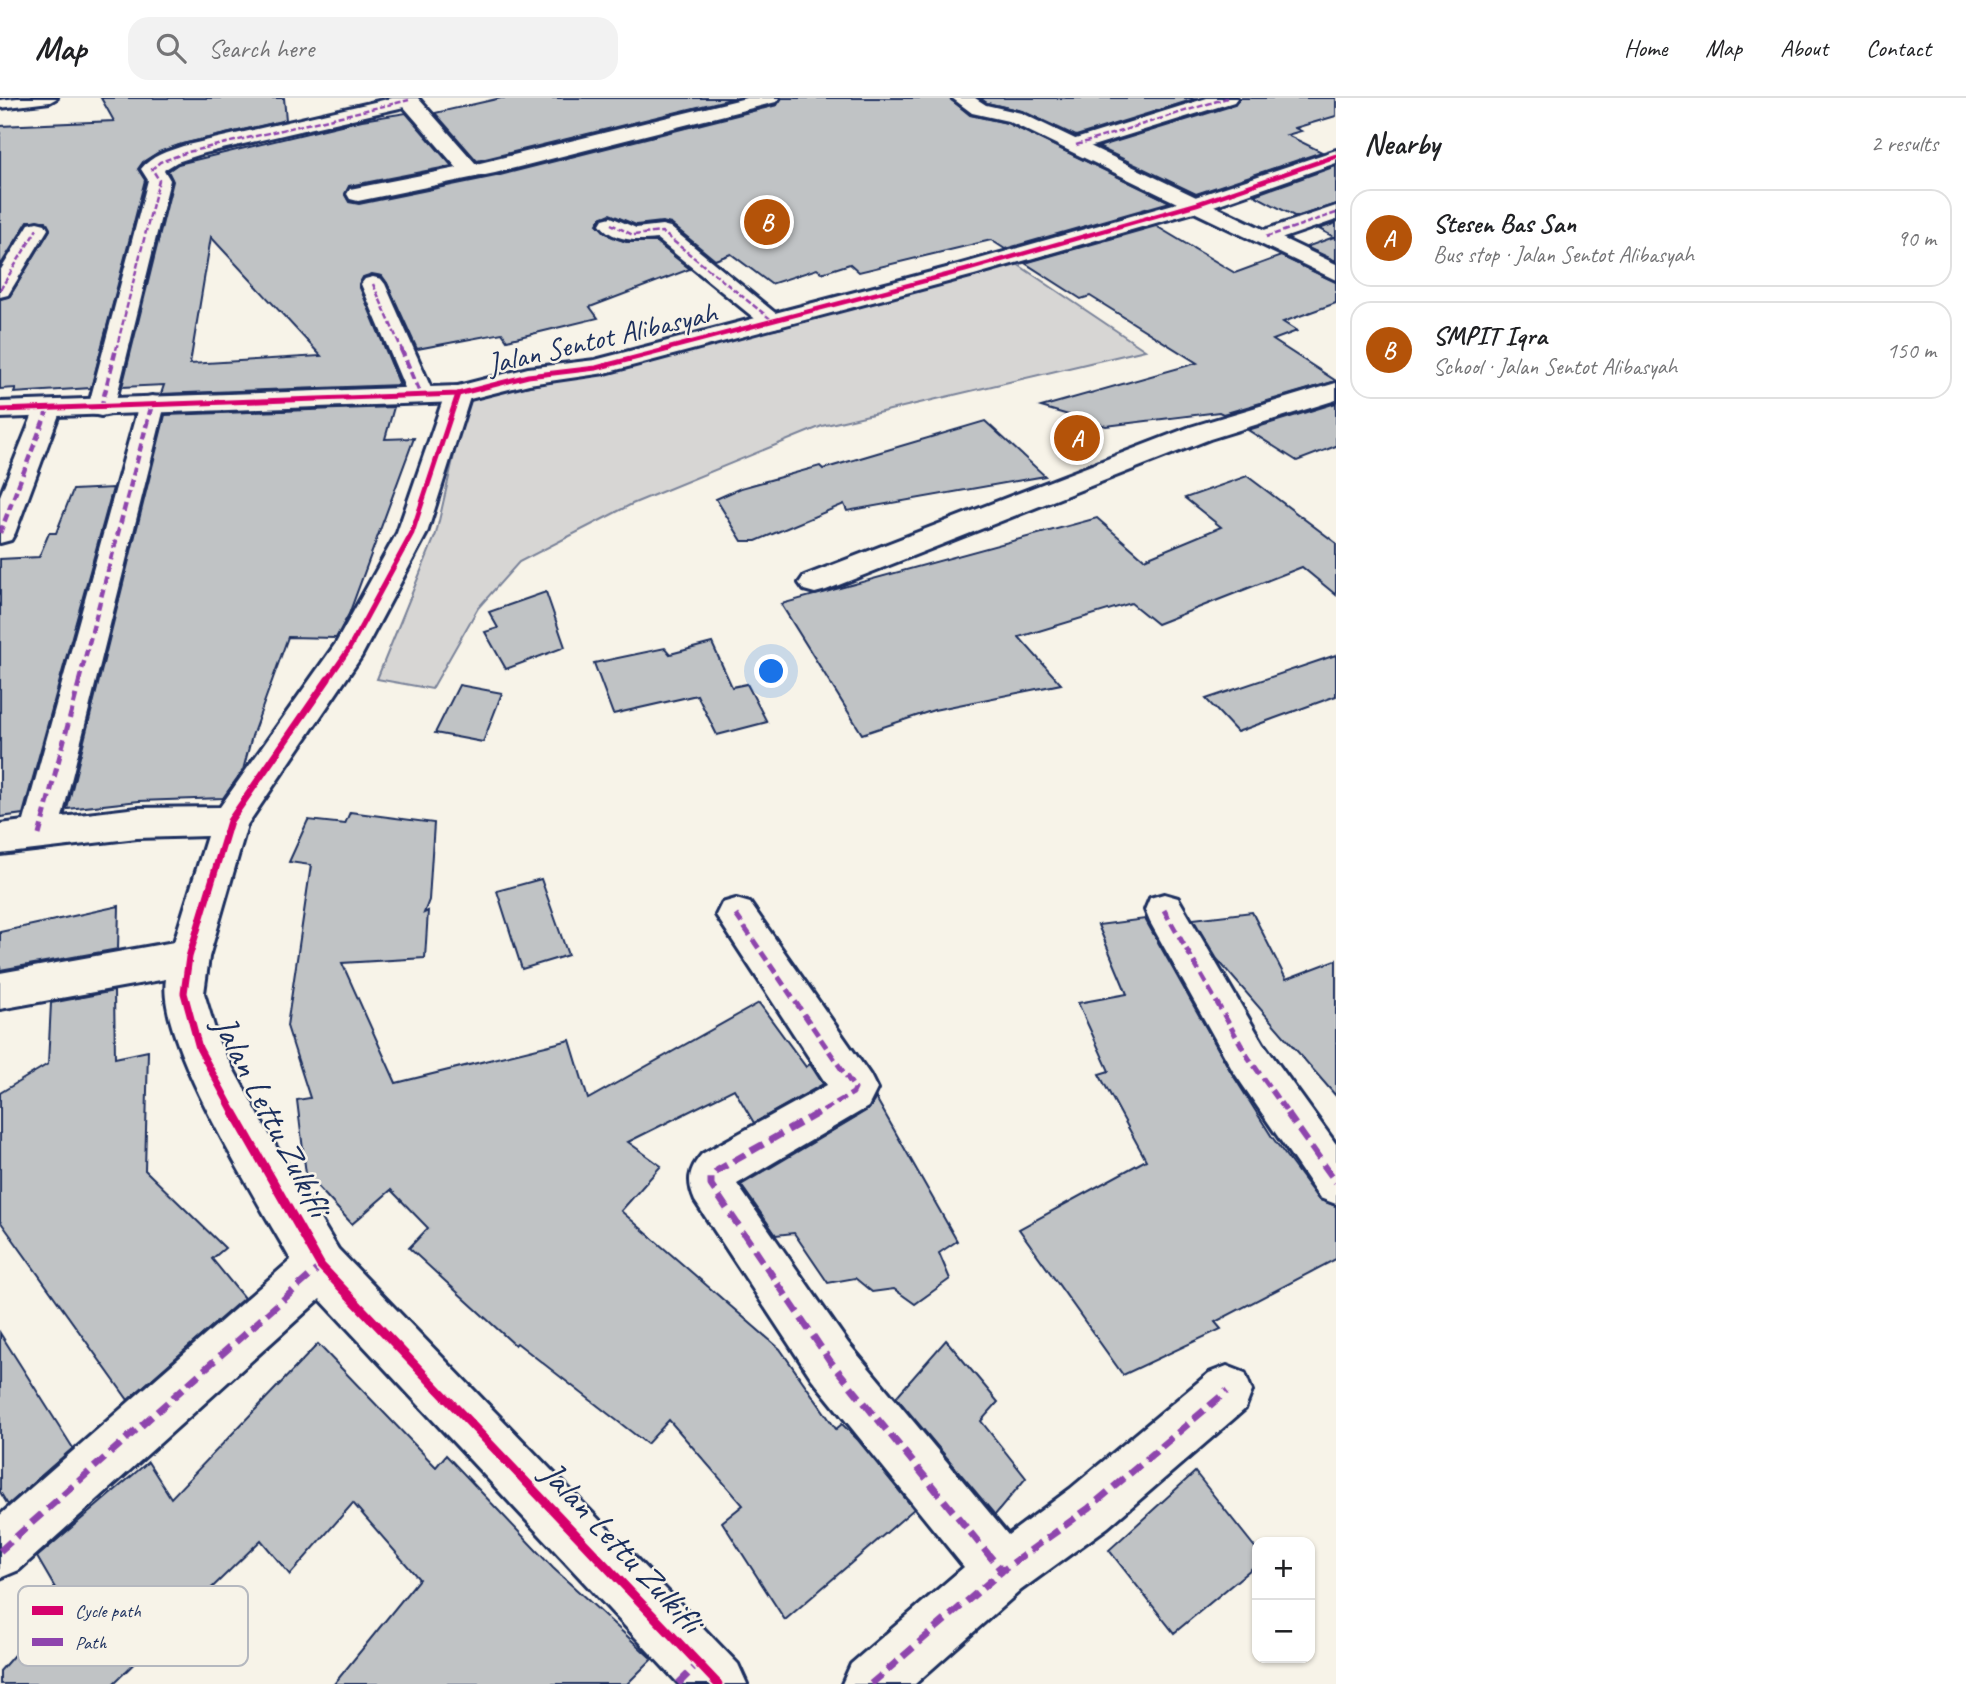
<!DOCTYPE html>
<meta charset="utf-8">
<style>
body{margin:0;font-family:Caveat,sans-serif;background:#f2f2f2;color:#202124}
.controls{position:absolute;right:21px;bottom:21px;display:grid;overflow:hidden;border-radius:14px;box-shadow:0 2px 5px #0004}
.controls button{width:63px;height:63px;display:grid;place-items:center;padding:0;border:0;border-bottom:2px solid #e0e0e0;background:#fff;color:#202124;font:35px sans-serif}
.you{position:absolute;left:772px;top:574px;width:24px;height:24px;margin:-18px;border:5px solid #fff;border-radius:50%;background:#1a73e8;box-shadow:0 0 0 10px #1a73e833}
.badge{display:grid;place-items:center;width:46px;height:46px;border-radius:50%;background:#b45309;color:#fff;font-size:23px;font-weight:700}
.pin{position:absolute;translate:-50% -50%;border:4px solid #fff;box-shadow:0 2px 7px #0006}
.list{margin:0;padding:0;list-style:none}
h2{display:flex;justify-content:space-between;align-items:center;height:91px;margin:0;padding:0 28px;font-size:30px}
h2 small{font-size:23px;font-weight:400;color:#757577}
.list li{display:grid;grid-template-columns:46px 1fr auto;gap:21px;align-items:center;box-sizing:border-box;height:98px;margin:0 14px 14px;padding:0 14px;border:2px solid #e0e0e0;border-radius:21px}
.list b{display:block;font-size:26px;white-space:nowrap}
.list p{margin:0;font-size:23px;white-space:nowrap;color:#757577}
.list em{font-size:23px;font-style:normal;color:#757577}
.icon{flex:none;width:38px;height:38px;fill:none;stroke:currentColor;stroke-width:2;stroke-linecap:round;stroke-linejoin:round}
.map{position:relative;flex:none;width:1336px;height:1586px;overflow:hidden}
header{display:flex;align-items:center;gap:42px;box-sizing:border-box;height:98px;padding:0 35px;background:#fff;border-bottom:2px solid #e0e0e0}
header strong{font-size:33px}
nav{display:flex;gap:38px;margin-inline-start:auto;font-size:24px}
.search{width:490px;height:63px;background:#f2f2f2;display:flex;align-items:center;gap:18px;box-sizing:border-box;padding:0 24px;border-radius:21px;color:#757577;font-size:26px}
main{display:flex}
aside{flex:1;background:#fff}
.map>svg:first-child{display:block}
.green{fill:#d7d6d4;stroke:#798299;stroke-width:2}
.building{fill:#c0c3c5;stroke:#1b2f5e;stroke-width:2;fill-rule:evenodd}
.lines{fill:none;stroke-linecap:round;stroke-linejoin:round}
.lane-casing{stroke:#1b2f5e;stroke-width:6}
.street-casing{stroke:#1b2f5e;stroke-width:6}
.secondary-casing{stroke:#1b2f5e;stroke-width:6}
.lane{fill:#f7f3e8;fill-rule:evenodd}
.street{fill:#f7f3e8;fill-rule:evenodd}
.secondary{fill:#f7f3e8;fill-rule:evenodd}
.quiet-far3{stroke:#8e44ad;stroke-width:2.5;stroke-dasharray:6 2.5;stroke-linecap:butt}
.quiet-far2{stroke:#8e44ad;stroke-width:4.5;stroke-dasharray:8 4.5;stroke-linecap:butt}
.quiet-far1{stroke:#8e44ad;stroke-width:5;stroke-dasharray:10 5;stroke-linecap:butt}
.quiet{stroke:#8e44ad;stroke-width:7;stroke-dasharray:14 7;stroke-linecap:butt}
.cycleway-far3-casing{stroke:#f7f3e8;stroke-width:7}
.cycleway-far2-casing{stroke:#f7f3e8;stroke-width:9}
.cycleway-far1-casing{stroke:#f7f3e8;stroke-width:11}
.cycleway-casing{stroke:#f7f3e8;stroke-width:13}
.cycleway-far3{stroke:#d6006c;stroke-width:4.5}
.cycleway-far2{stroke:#d6006c;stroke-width:5}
.cycleway-far1{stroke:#d6006c;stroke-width:7}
.cycleway{stroke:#d6006c;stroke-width:9}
.labels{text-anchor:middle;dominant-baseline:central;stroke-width:5;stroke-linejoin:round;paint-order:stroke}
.far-street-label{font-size:30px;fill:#1b2f5e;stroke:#f7f3e8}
.street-label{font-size:35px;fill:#1b2f5e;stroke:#f7f3e8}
.key{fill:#f7f3e8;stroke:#b5b8bf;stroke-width:2}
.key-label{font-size:19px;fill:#1b2f5e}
</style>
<header>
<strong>Map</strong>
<div class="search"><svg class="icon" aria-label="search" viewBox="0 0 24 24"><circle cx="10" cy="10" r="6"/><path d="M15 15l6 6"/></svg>Search here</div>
<nav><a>Home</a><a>Map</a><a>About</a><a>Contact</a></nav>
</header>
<main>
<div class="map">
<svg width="1336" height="1586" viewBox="0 0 1336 1586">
<rect width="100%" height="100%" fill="#f7f3e8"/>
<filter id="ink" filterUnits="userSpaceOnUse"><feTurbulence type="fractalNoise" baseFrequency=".0143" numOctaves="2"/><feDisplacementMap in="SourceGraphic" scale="14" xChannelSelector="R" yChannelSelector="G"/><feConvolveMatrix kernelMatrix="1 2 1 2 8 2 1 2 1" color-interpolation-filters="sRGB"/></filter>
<g filter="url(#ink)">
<!-- green -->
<path class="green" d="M 1014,164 L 1145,252 L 822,328 L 632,406 L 519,464 L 478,510 L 432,591 L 377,581 L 436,436 L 467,300 L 599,275 Z"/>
<!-- building -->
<g class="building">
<path d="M 101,0 L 284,0 L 286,22 L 182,46 L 159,54 L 143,64 L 138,71 L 145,82 L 91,290 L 14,295 L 16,290 L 0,291 L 0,201 L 10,198 L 50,132 L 46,123 L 28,123 L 0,168 L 0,28 L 114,23 Z"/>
<path d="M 501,0 L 735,0 L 477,63 L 435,15 Z"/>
<path d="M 782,0 L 949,0 L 970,17 L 1007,25 L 1170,104 L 1005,151 L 991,142 L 859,174 L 850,166 L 822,175 L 817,171 L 771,186 L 731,156 L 715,162 L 671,126 L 662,124 L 636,127 L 610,116 L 601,120 L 597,126 L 610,138 L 626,144 L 656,144 L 690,171 L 590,209 L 598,220 L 507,242 L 502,235 L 417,251 L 387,185 L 382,178 L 372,176 L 363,179 L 359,187 L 400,287 L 161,296 L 164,287 L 122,289 L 173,83 L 168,73 L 178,66 L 362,22 L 406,15 L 452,68 L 349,88 L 345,97 L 349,104 L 359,106 L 496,78 L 777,7 ZM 211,139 L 321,258 L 190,266 Z"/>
<path d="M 980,0 L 1198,0 L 1076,38 L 1022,13 L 987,5 Z"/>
<path d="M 1240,0 L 1336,0 L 1336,18 L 1295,30 L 1301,33 L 1287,37 L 1322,54 L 1196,96 L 1098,49 L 1235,7 Z"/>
<path d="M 1336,68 L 1336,106 L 1296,119 L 1254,97 Z"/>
<path d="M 1336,125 L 1336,163 L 1306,149 L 1334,139 L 1319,131 Z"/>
<path d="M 1156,128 L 1235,175 L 1281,158 L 1336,184 L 1336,205 L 1283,224 L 1297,233 L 1273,242 L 1336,283 L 1223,316 L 1219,314 L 1106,328 L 1041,309 L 1197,265 L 1090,198 L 1081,201 L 1025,165 Z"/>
<path d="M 1336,305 L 1336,348 L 1297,363 L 1248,332 Z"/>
<path d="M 394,309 L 385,341 L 414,340 L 349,516 L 336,540 L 288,539 L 252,638 L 243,672 L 223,700 L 139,703 L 67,711 L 165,317 Z"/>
<path d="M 985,323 L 1045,378 L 847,413 L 844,406 L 756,443 L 742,443 L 716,401 L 741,390 L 820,368 L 823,371 Z"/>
<path d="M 1247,378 L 1336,445 L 1336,497 L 1302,469 L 1157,526 L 1131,505 L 1019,539 L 1061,586 L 934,612 L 862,636 L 781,506 L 1097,420 L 1144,461 L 1221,429 L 1185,400 Z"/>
<path d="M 113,390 L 23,716 L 0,719 L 0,461 L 39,459 L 49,435 L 56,435 L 73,392 Z"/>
<path d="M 546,494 L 565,549 L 506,571 L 485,534 L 498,530 L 489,514 Z"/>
<path d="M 712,545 L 732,589 L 747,586 L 767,624 L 717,637 L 697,597 L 613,616 L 594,565 L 665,550 L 670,556 Z"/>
<path d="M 1336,557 L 1336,598 L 1237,634 L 1206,601 Z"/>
<path d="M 459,587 L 502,595 L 483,644 L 435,635 Z"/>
<path d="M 350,714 L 434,725 L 429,802 L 424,815 L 428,813 L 425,860 L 342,865 L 396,985 L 570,942 L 588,1001 L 759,905 L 806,969 L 810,966 L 823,986 L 754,1025 L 734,991 L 628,1044 L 661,1068 L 621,1113 L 780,1251 L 836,1331 L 842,1326 L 858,1342 L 914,1411 L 785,1522 L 722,1424 L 743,1407 L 669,1322 L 647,1346 L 517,1245 L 515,1247 L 409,1150 L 428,1130 L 391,1092 L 352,1126 L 306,1076 L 297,1002 L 310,1000 L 287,928 L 311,767 L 289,764 L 308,722 L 345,726 Z"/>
<path d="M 541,781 L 568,857 L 522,871 L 497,793 Z"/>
<path d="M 119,808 L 118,851 L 0,872 L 0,834 Z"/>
<path d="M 1252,814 L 1286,881 L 1336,862 L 1336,998 L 1217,861 L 1193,821 Z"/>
<path d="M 1145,821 L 1231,974 L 1272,1039 L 1318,1101 L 1336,1108 L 1336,1161 L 1215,1224 L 1221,1231 L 1123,1277 L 1019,1131 L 1146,1062 L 1099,976 L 1109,973 L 1078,905 L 1127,896 L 1098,827 Z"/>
<path d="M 114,893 L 115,960 L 148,953 L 145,1072 L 225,1150 L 212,1161 L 244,1200 L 128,1302 L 0,1123 L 0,995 L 48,966 L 51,905 Z"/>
<path d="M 876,1000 L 957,1143 L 939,1155 L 950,1181 L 915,1206 L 894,1191 L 872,1194 L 855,1180 L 828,1185 L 794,1135 L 776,1137 L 741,1087 L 869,1011 Z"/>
<path d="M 0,1235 L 73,1350 L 8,1407 L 0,1394 Z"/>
<path d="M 946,1242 L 998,1304 L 981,1323 L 1026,1380 L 995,1417 L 896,1299 Z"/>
<path d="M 318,1246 L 436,1369 L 446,1357 L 553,1470 L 652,1561 L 627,1586 L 334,1586 L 419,1481 L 353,1405 L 290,1477 L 261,1442 L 113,1586 L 0,1586 L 0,1573 L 62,1502 L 37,1459 L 148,1364 L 171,1400 Z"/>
<path d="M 1195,1374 L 1257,1452 L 1257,1466 L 1174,1535 L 1109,1452 Z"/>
</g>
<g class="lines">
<!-- lane casing -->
<g class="lane-casing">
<path id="lane" d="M 17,0 L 57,0 L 50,4 L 0,10 L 0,2 Z"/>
</g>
<!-- street casing -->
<g class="street-casing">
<g id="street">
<path d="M 392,0 L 418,0 L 476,66 L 746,0 L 779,0 L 776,4 L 495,75 L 358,103 L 350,101 L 347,96 L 350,91 L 457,70 L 404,9 L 205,55 L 177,64 L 164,72 L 170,82 L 114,310 L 110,316 L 101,318 L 92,316 L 88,310 L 148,82 L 141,71 C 151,58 168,53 183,48 Z"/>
<path d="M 1207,0 L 1237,0 L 1234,4 L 1083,51 L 1069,51 L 1066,47 L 1069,43 Z"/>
<path d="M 1336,52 L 1336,65 L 1205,111 L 1189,111 L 1186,106 L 1189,101 Z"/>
<path d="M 1336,108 L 1336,122 L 1266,146 L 1258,144 L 1255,139 L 1258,134 Z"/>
<path d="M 611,119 L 636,130 L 662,127 L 670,129 L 785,223 L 782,228 L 773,230 L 764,228 L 657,141 C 637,143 613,144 600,126 L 603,121 Z"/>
<path d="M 37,124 L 45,126 L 48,131 L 8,197 L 0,199 L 0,173 L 29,126 Z"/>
<path d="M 373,179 L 381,181 L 385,186 L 434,297 L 430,303 L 421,305 L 412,303 L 408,297 L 361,186 L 365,181 Z"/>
<path d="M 1336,285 L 1336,302 L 1210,341 L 826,492 L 815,495 L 804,492 L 799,485 L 804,478 L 1190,329 Z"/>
<path d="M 458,288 L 467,290 L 471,296 L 427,435 L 361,559 L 247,727 L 209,859 L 204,895 L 219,945 L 272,1042 L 338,1151 L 738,1566 L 747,1586 L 679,1586 L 320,1201 L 19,1472 L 0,1480 L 0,1417 L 291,1162 C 258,1103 156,943 166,881 L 0,911 L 0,875 L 174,844 L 207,738 L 137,740 L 0,756 L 0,726 L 24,723 L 139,306 L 143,300 L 152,298 L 161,300 L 165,306 L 62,719 L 137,710 L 220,709 L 336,545 L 397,435 L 445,296 L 449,290 Z"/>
<path d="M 48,303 L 57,305 L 61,311 L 15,435 L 11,442 L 0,445 L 0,398 L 35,311 L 39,305 Z"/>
<path d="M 1164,796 L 1178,800 L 1263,945 L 1336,1046 L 1336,1106 L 1320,1100 L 1233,973 L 1150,824 L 1145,812 L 1150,800 Z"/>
<path d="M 736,801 L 750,805 L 870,977 L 877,991 L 868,1009 L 737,1086 L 848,1245 L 1008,1437 L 1070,1391 L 1209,1275 L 1227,1268 L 1245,1275 L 1252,1293 L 1245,1311 L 1108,1429 L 1021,1492 L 915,1586 L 842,1586 L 851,1566 L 964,1469 L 812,1281 L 695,1103 C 687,1084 688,1072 702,1056 L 827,987 L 716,817 L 722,805 Z"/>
</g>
</g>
<!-- secondary casing -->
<g class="secondary-casing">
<path id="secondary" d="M 952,0 L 975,0 L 986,7 L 1021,15 L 1336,166 L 1336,182 L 1194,114 L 974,177 L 605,275 L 529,286 L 458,304 L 0,320 L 0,304 L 458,288 L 528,270 L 595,262 L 958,167 L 1177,105 L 1008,23 L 972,15 Z"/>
</g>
<!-- lane -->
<use href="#lane" class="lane"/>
<!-- street -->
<use href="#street" class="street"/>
<!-- secondary -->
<use href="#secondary" class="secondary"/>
<!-- quiet-far3 -->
<g class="quiet-far3">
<path d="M 1076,47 L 1227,0"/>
<path d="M 611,126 L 633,137 L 662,134 L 773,223"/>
<path d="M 1266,139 L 1336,115"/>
<path d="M 373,186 L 402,252"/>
<path d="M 0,192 L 37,131"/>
<path d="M 116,252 L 159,82 L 152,71 L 160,64 L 188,54 L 409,2"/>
</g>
<!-- quiet-far2 -->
<g class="quiet-far2">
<path d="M 401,251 L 421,297"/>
<path d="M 101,310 L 116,251"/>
<path d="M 0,435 L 48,311"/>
<path d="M 79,583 L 152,306"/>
</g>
<!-- quiet-far1 -->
<g class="quiet-far1">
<path d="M 39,737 L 80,581"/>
<path d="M 1164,812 L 1248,959 L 1289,1017"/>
<path d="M 736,817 L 855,991 L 853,995 L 815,1017"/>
</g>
<!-- quiet -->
<g class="quiet">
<path d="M 818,1015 L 718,1072 L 711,1080 L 711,1087 L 830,1263 L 1002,1473 L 1089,1410 L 1227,1293"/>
<path d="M 1287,1015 L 1336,1084"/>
<path d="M 0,1453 L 321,1168"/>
<path d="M 678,1586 L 697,1567"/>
<path d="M 871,1586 L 1002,1473"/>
</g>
<!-- cycleway-far3 casing -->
<g class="cycleway-far3-casing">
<path id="cycleway-far3" d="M 662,252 L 966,172 L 1197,106 L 1336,58"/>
</g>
<!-- cycleway-far2 casing -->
<g class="cycleway-far2-casing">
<g id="cycleway-far2">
<path d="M 0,312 L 458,296 L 528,278 L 596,270 L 669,251"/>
<path d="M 327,583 L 349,551 L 412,435 L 458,296"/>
</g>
</g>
<!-- cycleway-far1 casing -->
<g class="cycleway-far1-casing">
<path id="cycleway-far1" d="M 235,1017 L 199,950 L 184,895 L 189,859 L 230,723 L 328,581"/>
</g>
<!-- cycleway casing -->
<g class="cycleway-casing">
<path id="cycleway" d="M 234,1015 L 321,1168 L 718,1586"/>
</g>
<!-- cycleway-far3 -->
<use href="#cycleway-far3" class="cycleway-far3"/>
<!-- cycleway-far2 -->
<use href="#cycleway-far2" class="cycleway-far2"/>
<!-- cycleway-far1 -->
<use href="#cycleway-far1" class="cycleway-far1"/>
<!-- cycleway -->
<use href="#cycleway" class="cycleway"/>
</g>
</g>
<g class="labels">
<!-- far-street labels -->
<g class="far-street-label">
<text transform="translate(602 240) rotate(-13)">Jalan Sentot Alibasyah</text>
</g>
<!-- street labels -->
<g class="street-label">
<text transform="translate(272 1018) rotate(63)">Jalan Lettu Zulkifli</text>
<text transform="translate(622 1449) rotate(47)">Jalan Lettu Zulkifli</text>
</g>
</g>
<!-- legend -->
<rect x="18" y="1488" width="230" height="80" rx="10" class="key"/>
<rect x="32" y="1508" width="31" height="9" fill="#d6006c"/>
<rect x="32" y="1540" width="31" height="8" fill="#8e44ad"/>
<g class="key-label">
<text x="75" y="1519">Cycle path</text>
<text x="75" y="1551">Path</text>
</g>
</svg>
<div class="controls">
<button>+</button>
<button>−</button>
</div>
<div class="you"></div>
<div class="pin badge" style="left:1077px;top:340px">A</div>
<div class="pin badge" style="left:767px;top:124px">B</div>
</div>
<aside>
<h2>Nearby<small>2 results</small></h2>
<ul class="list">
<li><span class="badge">A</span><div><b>Stesen Bas San</b><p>Bus stop · Jalan Sentot Alibasyah</p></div><em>90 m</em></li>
<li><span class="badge">B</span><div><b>SMPIT Iqra</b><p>School · Jalan Sentot Alibasyah</p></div><em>150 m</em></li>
</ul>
</aside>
</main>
